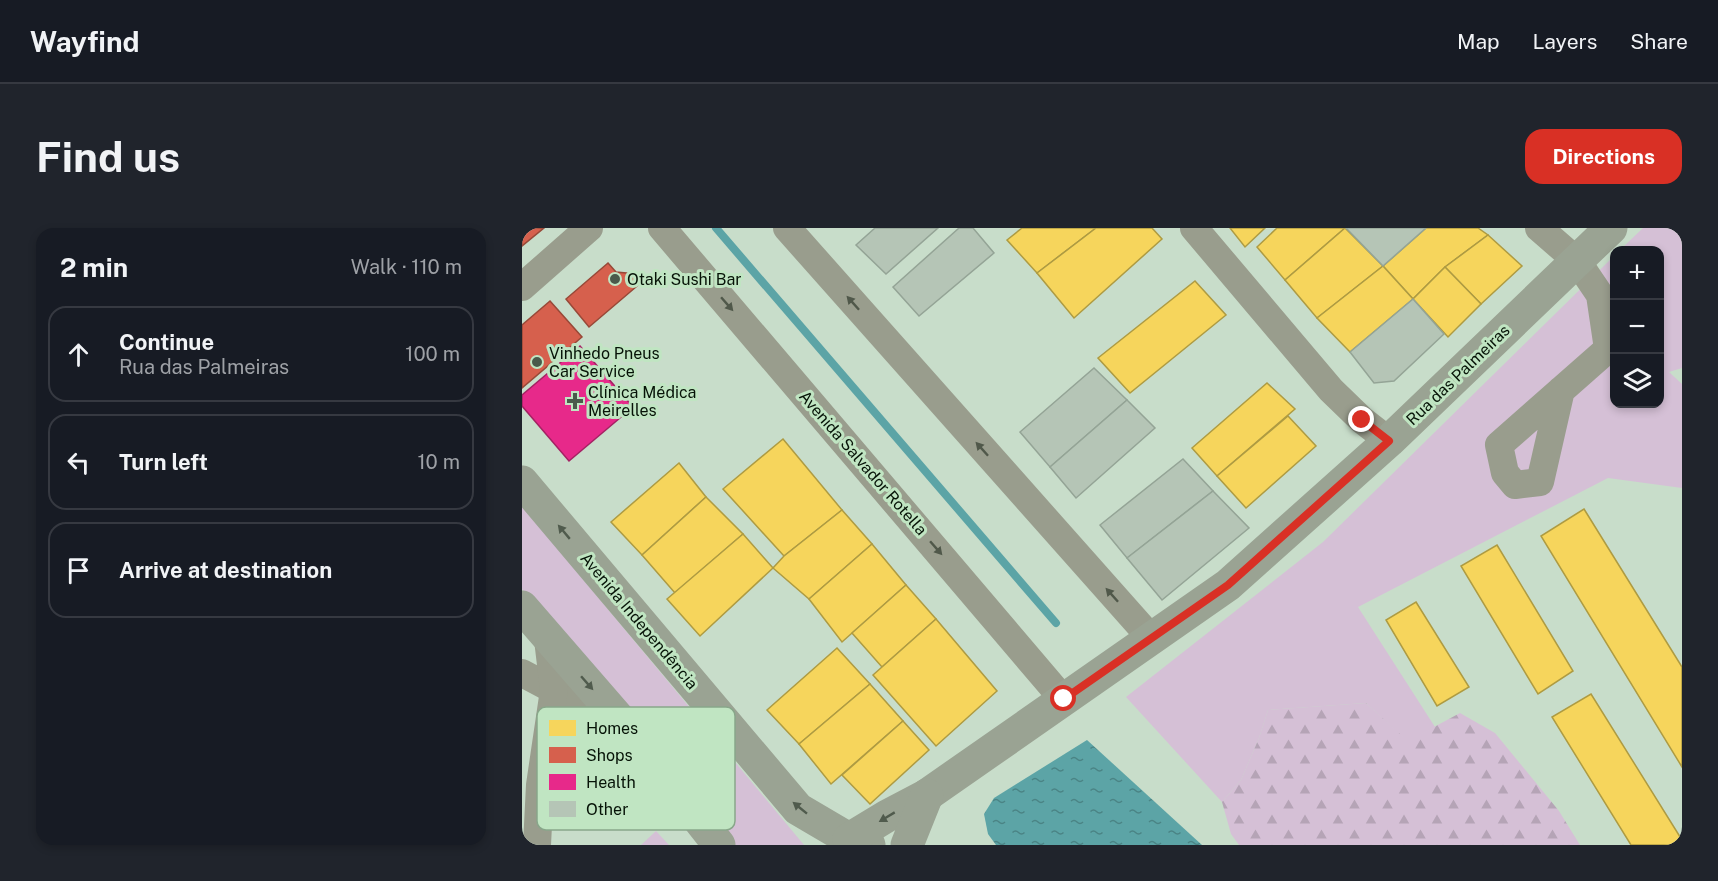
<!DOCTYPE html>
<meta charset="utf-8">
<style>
body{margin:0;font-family:"Public Sans",sans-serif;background:#20242c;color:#f1f3f6}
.controls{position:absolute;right:18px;top:18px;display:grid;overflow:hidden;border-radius:12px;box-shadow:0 3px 9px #0003}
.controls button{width:54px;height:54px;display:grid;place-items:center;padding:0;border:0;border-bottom:2px solid #363941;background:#171b24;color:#f1f3f6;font:30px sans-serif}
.stop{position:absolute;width:18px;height:18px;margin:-14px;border:4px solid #d93025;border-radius:50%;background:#fff}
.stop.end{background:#d93025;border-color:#fff;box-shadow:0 2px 6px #0008}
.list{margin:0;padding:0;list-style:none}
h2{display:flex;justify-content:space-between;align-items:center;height:78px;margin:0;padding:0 24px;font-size:26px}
h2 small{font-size:20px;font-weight:400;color:#9ea1a6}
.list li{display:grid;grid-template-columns:39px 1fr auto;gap:18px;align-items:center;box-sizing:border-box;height:96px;margin:0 12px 12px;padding:0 12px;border:2px solid #363941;border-radius:18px}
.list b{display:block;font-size:22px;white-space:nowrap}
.list p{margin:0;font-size:20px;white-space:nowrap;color:#9ea1a6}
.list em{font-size:20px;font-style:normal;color:#9ea1a6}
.icon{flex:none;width:33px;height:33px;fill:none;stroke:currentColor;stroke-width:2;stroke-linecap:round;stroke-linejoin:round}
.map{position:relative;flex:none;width:1160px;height:617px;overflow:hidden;border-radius:18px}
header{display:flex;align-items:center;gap:36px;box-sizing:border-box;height:84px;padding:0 30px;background:#171b24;border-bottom:2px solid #363941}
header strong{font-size:28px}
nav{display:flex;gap:33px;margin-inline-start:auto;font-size:21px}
.intro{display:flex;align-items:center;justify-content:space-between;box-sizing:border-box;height:144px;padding:0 36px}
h1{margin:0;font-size:42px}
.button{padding:15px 27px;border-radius:18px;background:#d93025;color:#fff;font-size:21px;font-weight:700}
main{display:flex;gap:36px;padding:0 36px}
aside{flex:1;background:#171b24;border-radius:18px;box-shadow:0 3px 9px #0003}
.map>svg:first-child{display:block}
.green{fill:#d5c0d6}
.forest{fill:url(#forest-firs)}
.water{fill:url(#water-ripples)}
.homes{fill:#f6d55c;stroke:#ae9b42;stroke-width:1.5}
.shops{fill:#d6604d;stroke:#984938;stroke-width:1.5}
.health{fill:#e7298a;stroke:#a42263;stroke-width:1.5}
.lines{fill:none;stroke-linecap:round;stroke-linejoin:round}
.stream{stroke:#5ca4a6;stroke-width:8}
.building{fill:#b5c5b6;stroke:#94a496;stroke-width:1.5}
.minor{stroke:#999d8d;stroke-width:28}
.major{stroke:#9aa393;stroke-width:33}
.oneway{fill:#50584a}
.oneway2{fill:#505b4d}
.route{stroke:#d93025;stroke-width:8}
.poi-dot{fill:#4a5a4b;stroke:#c0e5c2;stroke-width:2}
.labels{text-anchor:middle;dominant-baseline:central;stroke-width:6;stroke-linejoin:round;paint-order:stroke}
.poi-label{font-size:16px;fill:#061307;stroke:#c0e5c2;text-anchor:start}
.street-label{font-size:16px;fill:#061307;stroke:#c0e5c2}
.key{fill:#c0e5c2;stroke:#88a68a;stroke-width:1.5}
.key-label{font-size:16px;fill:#061307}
</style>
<header>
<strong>Wayfind</strong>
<nav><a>Map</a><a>Layers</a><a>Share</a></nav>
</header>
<div class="intro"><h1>Find us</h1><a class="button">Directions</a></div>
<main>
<aside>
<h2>2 min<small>Walk · 110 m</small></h2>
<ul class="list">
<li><svg class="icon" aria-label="ahead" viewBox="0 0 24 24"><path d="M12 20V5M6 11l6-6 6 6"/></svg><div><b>Continue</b><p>Rua das Palmeiras</p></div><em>100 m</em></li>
<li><svg class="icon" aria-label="left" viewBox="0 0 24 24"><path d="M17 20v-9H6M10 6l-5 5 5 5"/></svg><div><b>Turn left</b></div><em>10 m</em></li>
<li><svg class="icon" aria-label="arrive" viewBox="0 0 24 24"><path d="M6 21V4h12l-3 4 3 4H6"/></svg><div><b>Arrive at destination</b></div></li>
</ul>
</aside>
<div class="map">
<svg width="1160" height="617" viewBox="0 0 1160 617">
<defs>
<pattern id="forest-firs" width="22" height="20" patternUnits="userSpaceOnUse" patternTransform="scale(1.5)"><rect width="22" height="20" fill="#d5c0d6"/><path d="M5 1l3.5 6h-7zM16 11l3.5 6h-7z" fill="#b5a4b6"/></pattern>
<pattern id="water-ripples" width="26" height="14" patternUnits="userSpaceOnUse" patternTransform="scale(1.5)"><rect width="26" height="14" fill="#5ca4a6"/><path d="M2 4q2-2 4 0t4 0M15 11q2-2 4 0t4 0" fill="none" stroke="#4a8485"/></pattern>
</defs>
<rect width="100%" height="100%" fill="#c8ddca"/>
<!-- green -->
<g class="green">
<path d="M 1121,0 L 1160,0 L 1160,140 L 1147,144 L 1160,156 L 1160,260 L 1086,250 L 836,379 L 913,499 L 886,514 L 844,475 L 746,482 L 737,510 L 719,552 L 700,574 L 604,469 L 801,314 L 1092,28 L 1092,176 L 1138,176 L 1138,22 L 1098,22 Z"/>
<path d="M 0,278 L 282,617 L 211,617 L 0,361 Z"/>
<path d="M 134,603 L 147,617 L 119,617 Z"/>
</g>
<!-- forest -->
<path class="forest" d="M 844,475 L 886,513 L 938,485 L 973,505 L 1037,583 L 1058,617 L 717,617 L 709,606 L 700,574 L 719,552 L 737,510 L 746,482 Z"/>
<!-- water -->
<path class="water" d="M 565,512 L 680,617 L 474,617 L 466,606 L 462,586 L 472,570 Z"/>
<!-- homes -->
<g class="homes">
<path d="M 500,0 L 574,0 L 515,45 L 485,12 Z"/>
<path d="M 574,0 L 630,0 L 640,11 L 552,90 L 515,45 Z"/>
<path d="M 708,0 L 743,0 L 723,19 Z"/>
<path d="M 755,0 L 823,0 L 763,52 L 735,19 Z"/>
<path d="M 823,0 L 861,38 L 795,90 L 763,52 Z"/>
<path d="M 904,0 L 956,0 L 966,7 L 923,39 L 891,71 L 861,38 Z"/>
<path d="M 966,7 L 1000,38 L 959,76 L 923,39 Z"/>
<path d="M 861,38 L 891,71 L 828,124 L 795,90 Z"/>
<path d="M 923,39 L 959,76 L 926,109 L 891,71 Z"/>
<path d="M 673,53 L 704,87 L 608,165 L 576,130 Z"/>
<path d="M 745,155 L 773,181 L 695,248 L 670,220 Z"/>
<path d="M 766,188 L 794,218 L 724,280 L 695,248 Z"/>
<path d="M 261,211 L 320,282 L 262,328 L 201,261 Z"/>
<path d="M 157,235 L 184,269 L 120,327 L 89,294 Z"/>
<path d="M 184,269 L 221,306 L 153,365 L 120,327 Z"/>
<path d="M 1062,281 L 1160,439 L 1160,539 L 1019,308 Z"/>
<path d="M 320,282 L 350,316 L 287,371 L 251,340 L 262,328 Z"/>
<path d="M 221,306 L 251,340 L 178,408 L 145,371 Z"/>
<path d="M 350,316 L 384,357 L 320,414 L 287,371 Z"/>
<path d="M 975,317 L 1051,443 L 1016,466 L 939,338 Z"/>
<path d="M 384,357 L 414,391 L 360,439 L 330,405 Z"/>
<path d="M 894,374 L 947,459 L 915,478 L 864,392 Z"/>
<path d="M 414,391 L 475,463 L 414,518 L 351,447 Z"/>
<path d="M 315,420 L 348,456 L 277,516 L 245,482 Z"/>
<path d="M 348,456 L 381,493 L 309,556 L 277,516 Z"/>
<path d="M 1069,466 L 1160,612 L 1160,617 L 1109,617 L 1030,489 Z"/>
<path d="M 381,493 L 407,522 L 348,576 L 320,547 Z"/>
</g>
<!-- shops -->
<g class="shops">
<path d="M 0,0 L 22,0 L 0,18 Z"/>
<path d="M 86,35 L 94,44 L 115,46 L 121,53 L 67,99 L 44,71 Z"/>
<path d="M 28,73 L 60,109 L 0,160 L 0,97 Z"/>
</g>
<!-- health -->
<path class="health" d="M 58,118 L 111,179 L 47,233 L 0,178 L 0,167 Z"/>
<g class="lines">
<!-- stream -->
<path class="stream" d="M 194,0 L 534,395"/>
</g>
<!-- building -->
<g class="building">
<path d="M 353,0 L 416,0 L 364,46 L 334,17 Z"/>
<path d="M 437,0 L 451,0 L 472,25 L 397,88 L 371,59 Z"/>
<path d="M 824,0 L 904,0 L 861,38 Z"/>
<path d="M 891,71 L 922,106 L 872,153 L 852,155 L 828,124 Z"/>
<path d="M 572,140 L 605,172 L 528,239 L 498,204 Z"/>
<path d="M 605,172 L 633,200 L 554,270 L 528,239 Z"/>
<path d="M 661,231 L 691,263 L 605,330 L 578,297 Z"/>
<path d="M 691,263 L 727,300 L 640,372 L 605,330 Z"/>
</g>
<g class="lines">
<!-- minor -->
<g class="minor">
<path d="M 140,0 L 541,471"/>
<path d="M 265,0 L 629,410"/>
<path d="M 672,0 L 809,162 L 840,192 L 867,213"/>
<path d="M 1017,0 L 1055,33 L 1078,67 L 1086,121 L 977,217 L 983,245 L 993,257 L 1018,254 L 1039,162"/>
<path d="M 0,59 L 67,0"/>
<path d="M 0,445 L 32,462 L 67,487 L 105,500"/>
<path d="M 23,549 L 38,524 L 54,509 L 103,500"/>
<path d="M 15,617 L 18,557 L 32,462 L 26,411"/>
</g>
<!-- major -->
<g class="major">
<path d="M 0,254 L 276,581 L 327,611 L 347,617"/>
<path d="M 0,379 L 105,500 L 197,617"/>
<path d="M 327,611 L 365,588 L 405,567 L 706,357 L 867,213 L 1089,0"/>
<path d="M 385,617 L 405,567"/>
</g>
</g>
<!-- one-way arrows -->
<defs><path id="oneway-solid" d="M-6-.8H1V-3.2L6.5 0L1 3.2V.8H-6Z" transform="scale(1.5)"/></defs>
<g class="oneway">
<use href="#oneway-solid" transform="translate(331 75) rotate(-132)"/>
<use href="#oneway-solid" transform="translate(205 76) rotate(49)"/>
<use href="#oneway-solid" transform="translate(460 221) rotate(-132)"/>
<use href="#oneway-solid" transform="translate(414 320) rotate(49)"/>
<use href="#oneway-solid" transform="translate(590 367) rotate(-132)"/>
</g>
<g class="oneway2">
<use href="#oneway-solid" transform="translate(42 304) rotate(-130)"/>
<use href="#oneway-solid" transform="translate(65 455) rotate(49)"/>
<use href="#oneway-solid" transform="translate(278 580) rotate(-141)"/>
<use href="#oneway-solid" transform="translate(365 589) rotate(149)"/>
</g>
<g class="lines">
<!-- route -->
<path class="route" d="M 542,471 L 706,357 L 867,213 L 840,192"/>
</g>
<!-- markers -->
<g class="poi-dot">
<circle cx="93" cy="51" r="6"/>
<circle cx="15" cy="134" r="6"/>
<path d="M50 164h6v6h6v6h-6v6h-6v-6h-6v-6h6z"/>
</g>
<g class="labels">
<!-- poi labels -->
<g class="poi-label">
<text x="105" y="51">Otaki Sushi Bar</text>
<text x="27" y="125">Vinhedo Pneus<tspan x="27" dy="18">Car Service</tspan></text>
<text x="66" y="164">Clínica Médica<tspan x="66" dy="18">Meirelles</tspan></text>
</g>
<!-- street labels -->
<g class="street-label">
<text transform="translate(936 147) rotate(-44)">Rua das Palmeiras</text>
<text transform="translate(341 235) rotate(49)">Avenida Salvador Rotella</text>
<text transform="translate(117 393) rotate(50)">Avenida Independência</text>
</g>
</g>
<!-- legend -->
<rect x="15" y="479" width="198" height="123" rx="9" class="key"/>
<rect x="27" y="492" width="27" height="16" fill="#f6d55c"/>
<rect x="27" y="519" width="27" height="16" fill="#d6604d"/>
<rect x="27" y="546" width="27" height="16" fill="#e7298a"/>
<rect x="27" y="573" width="27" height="16" fill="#b5c5b6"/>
<g class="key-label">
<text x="64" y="506">Homes</text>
<text x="64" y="533">Shops</text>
<text x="64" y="560">Health</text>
<text x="64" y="587">Other</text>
</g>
</svg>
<div class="controls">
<button>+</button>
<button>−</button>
<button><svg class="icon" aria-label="layers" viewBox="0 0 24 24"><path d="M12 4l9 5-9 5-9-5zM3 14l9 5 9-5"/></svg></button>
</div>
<div class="stop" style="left:542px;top:471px"></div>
<div class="stop end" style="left:840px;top:192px"></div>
</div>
</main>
